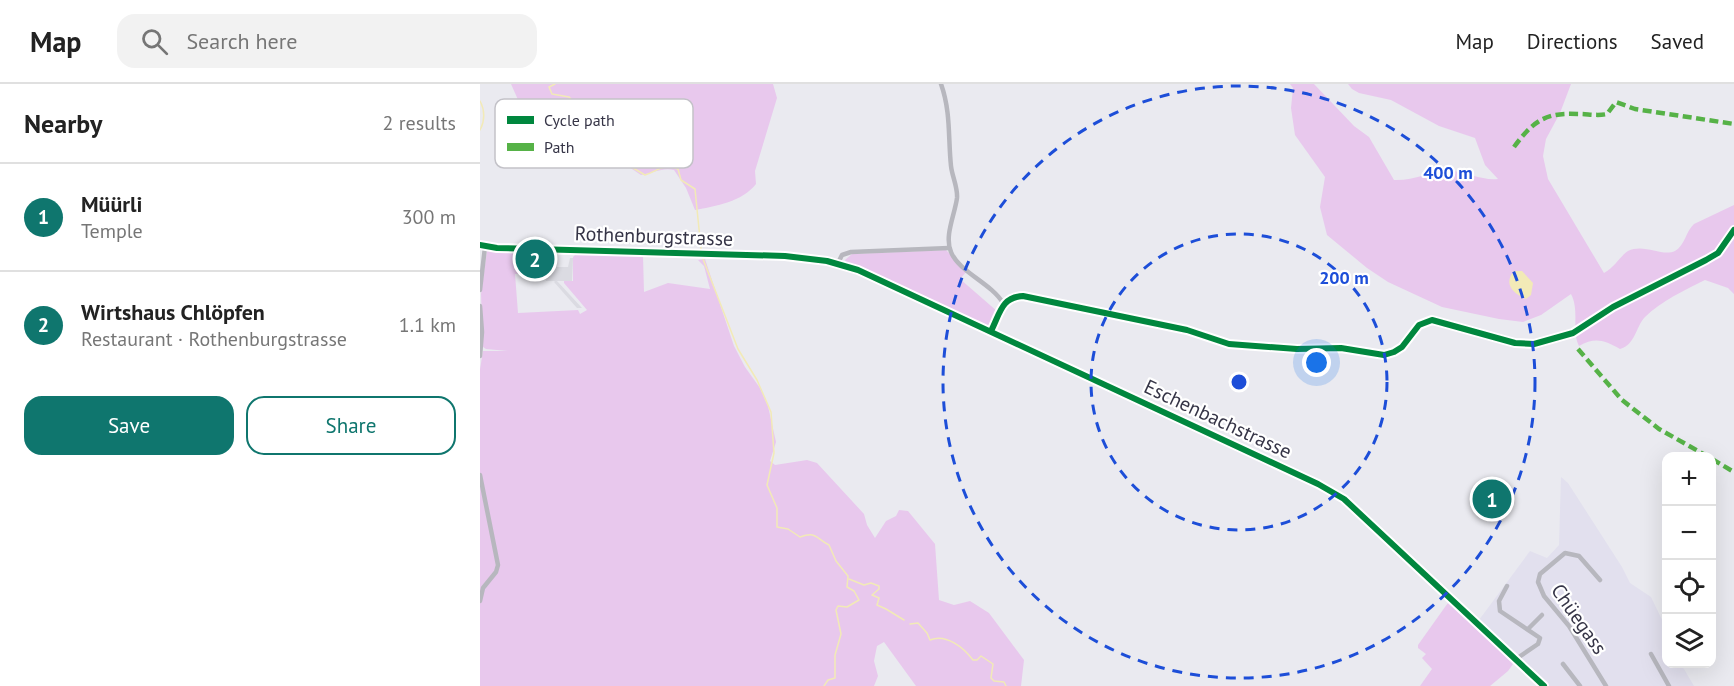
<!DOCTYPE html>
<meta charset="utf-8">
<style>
body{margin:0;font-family:"PT Sans",sans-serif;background:#f2f2f2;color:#222}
.controls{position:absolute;right:18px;bottom:18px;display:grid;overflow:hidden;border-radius:12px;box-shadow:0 6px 24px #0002}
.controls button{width:54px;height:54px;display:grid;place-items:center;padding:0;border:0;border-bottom:2px solid #e0e0e0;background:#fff;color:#222;font:30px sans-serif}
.you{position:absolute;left:837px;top:279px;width:21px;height:21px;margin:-15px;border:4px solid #fff;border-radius:50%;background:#1a73e8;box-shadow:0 0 0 9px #1a73e833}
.badge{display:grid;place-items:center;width:39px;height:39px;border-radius:50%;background:#0f766e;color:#fff;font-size:20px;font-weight:700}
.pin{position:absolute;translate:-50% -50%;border:3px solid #fff;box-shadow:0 2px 6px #0006}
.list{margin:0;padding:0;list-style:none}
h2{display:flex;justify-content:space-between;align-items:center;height:78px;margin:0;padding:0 24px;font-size:26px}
h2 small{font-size:20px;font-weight:400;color:#767676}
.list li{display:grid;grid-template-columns:39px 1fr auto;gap:18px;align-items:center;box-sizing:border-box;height:108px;padding:0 24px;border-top:2px solid #e0e0e0}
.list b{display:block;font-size:22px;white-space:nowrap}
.list p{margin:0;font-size:20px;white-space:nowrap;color:#767676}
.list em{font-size:20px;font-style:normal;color:#767676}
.actions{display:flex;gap:12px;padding:18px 24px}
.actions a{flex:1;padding:14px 0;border:2px solid #0f766e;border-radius:18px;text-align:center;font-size:21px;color:#0f766e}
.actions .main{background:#0f766e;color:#fff}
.icon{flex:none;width:33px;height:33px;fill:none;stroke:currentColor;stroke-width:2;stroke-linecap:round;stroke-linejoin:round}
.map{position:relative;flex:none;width:1254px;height:602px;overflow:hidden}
header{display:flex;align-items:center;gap:36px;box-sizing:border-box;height:84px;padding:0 30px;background:#fff;border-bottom:2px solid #e0e0e0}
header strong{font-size:28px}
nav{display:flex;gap:33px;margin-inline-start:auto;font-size:21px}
.search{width:420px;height:54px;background:#f2f2f2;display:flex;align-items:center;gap:15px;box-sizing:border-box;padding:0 21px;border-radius:18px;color:#767676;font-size:22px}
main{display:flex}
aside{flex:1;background:#fff}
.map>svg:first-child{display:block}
.residential{fill:#e2e0ee}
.green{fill:#e8c8ed}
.parking{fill:#dbdbe2}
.water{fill:#f2eab7}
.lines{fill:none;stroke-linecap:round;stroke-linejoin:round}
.stream{stroke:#f2eab7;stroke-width:1.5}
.minor{stroke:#b7b7be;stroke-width:4.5}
.quiet{stroke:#56b247;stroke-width:4.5;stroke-dasharray:9 4.5;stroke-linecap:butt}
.cycleway-casing{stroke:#fff;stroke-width:10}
.cycleway{stroke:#00873e;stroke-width:6}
.ring{fill:none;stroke:#1d4ed8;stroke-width:3;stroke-dasharray:10 8}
.labels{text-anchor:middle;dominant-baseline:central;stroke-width:4.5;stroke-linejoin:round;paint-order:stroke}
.street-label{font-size:20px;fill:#363547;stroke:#fff}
.key{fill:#fff;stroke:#c3c2c8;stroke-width:1.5}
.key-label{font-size:16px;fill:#363547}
.centre{fill:#1d4ed8;stroke:#fff;stroke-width:3}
.ring-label{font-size:18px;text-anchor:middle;font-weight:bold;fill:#1d4ed8;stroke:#fff;stroke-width:4.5;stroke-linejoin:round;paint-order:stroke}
</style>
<header>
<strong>Map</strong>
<div class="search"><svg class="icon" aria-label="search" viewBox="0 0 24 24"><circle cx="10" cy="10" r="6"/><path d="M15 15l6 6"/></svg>Search here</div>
<nav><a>Map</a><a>Directions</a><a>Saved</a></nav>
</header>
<main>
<aside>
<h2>Nearby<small>2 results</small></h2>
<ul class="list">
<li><span class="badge">1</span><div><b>Müürli</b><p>Temple</p></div><em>300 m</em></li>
<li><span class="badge">2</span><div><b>Wirtshaus Chlöpfen</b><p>Restaurant · Rothenburgstrasse</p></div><em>1.1 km</em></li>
</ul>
<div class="actions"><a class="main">Save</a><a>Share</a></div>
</aside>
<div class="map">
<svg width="1254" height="602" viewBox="0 0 1254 602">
<rect width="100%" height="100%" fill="#eaeaf0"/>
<!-- residential -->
<path class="residential" d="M 1081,393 L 1088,399 L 1142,483 L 1150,499 L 1171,513 L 1186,544 L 1186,580 L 1201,580 L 1214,602 L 1068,602 L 999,536 L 1050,467 L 1067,474 L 1079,461 Z"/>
<!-- green -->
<g class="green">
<path d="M 31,0 L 293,0 L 297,14 L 275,87 L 276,100 C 262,118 236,122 215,126 L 206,104 L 194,86 C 183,83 173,89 161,91 L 143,79 L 100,63 L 82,52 L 68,39 L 59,42 L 47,36 Z"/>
<path d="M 810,0 L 834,0 L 874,42 L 889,53 L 914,96 C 934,97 953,86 971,87 C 987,88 1003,97 1018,95 L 1005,81 L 995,54 L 959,42 L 911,16 L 879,9 L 872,5 L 868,0 L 1091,0 L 1080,29 L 1066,55 L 1063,72 L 1068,95 L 1124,189 C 1135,183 1141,171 1148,167 C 1164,159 1182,173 1195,167 C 1205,161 1206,147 1214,140 L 1254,121 L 1254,210 L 1248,204 L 1225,196 C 1205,206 1181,217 1165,233 C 1155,244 1156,260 1140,265 C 1124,256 1115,253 1099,262 C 1091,247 1100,227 1091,210 L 1061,231 L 1043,238 L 1019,235 L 962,223 L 908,198 L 887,184 L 847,151 L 840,123 L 845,93 L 815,51 L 811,24 L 813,4 Z"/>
<path d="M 466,166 L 487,187 L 480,195 L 518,228 L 510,243 L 500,240 L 366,179 L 365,176 L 372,170 Z"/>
<path d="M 7,167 L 44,169 L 45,189 L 35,190 L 38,229 L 98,226 L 100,230 L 107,226 L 84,199 L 84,197 L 93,197 L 93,173 L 96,170 L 163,172 L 164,208 L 188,199 L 230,205 L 224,182 L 218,176 L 225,175 L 254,262 L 265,283 L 280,304 L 288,322 L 296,358 L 290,377 L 295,381 L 327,376 L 337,379 L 384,430 L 387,441 L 395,454 L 406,437 L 416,432 L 419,426 L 428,427 L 455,460 L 459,516 L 474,521 L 490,517 L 509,529 L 544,576 L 541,602 L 436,602 L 404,558 L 397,562 L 394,577 L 398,592 L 394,602 L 0,602 L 0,285 L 3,267 L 28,267 L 6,265 L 3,263 L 1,210 Z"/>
<path d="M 972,518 L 1033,580 L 1028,587 L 1010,602 L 940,602 L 952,585 L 942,574 L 946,570 L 938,564 L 938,561 L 965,523 L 968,519 Z"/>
</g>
<!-- parking -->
<path class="parking" d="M 67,172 L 74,172 L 74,183 L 88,183 L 90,174 L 93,174 L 92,197 L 77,197 L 102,224 L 97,224 L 74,198 L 75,197 L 66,197 L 65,184 L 69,183 Z"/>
<!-- water -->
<path class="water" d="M 1034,187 L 1042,187 L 1053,199 L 1051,211 L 1046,215 C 1033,209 1023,200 1034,187 Z"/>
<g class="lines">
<!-- stream -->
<g class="stream">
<path d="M 75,0 L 69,3 L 72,10 L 89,13 L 109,34 L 113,44 L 106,51 L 105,57 L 116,56 L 115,70 L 118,73 L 143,78 L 165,91 C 178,87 183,79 198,85 L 201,96 L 215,105 L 221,165"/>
<path d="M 0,17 C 5,26 5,37 0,46"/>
<path d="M 223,175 L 258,265 L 277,296 L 291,328 L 294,369 L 287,401 L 297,424 L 297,443 L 308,445 L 320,453 C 337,447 335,454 349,461 L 356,477 L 368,492 L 367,503 L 374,507 L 379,516 L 367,523 L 358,522 L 356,526 L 361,550 L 355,571 L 355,594 L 348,596 L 344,602"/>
<path d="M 369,495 L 384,501 L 391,499 L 399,502 L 399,505 L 392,511 L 399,514 L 397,521 L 406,525 L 424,536"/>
<path d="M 430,540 L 438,539 L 447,549 L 450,556 C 466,549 484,564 493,576 L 497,576 L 501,572 L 513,580 L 511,594 L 514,597 L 524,598 L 526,602"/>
</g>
<!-- minor -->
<g class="minor">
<path d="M 461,0 C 471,28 468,54 471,82 C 472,92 478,104 477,114 C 475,130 464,152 471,168 C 479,188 511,199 523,219 L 511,247"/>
<path d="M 0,161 L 17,164 L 305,172 L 347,177 L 378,186 L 838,400 L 864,415 L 1064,602"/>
<path d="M 358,179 L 362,171 L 371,168 L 469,164"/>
<path d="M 0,206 L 5,163"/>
<path d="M 0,222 L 2,248 L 0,272"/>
<path d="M 0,391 L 18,481 L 16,488 L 3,504 L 0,517"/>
<path d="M 1120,496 L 1099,472 L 1085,469 L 1060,490 L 1058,498 L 1064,512 L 1089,542 L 1126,602"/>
<path d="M 1027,502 L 1019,517 L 1020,527 L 1060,554 L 1058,560 L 1036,575"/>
<path d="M 1048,545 L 1062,531"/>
<path d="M 1171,570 L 1189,602"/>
<path d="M 1083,580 L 1100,602"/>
</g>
<!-- quiet -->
<g class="quiet">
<path d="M 1034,63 C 1053,37 1066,28 1098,30 C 1108,30 1118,32 1127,30 L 1136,18 L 1155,25 L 1254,40"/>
<path d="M 1098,265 L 1142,316 L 1179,345 L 1227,372"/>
<path d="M 1232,375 L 1254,388"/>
</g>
<!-- cycleway casing -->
<g class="cycleway-casing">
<g id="cycleway">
<path d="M 0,161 L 17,164 L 305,172 L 347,177 L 378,186 L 838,400 L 864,415 L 1064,602"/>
<path d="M 511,247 C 520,230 521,213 543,212 L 707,246 L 749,260 L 817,265 L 861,264 L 904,271 L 914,268 L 922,263 L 939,241 L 952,236 L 1035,259 L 1054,260 L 1093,249 L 1133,223 L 1226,176 L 1238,169 L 1254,146"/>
</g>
</g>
<!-- cycleway -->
<use href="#cycleway" class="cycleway"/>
</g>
<!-- distance rings -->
<g class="ring">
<circle cx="759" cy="298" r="148"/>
<circle cx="759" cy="298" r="296"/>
</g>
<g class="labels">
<!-- street labels -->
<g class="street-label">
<text transform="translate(174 152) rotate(2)">Rothenburgstrasse</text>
<text transform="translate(738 335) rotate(25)">Eschenbachstrasse</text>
<text transform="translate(1099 535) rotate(55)">Chüegass</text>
</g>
</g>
<!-- legend -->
<rect x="15" y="15" width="198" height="69" rx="9" class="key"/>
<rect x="27" y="32" width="27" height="8" fill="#00873e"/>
<rect x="27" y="59" width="27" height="8" fill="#56b247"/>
<g class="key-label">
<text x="64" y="42">Cycle path</text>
<text x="64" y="69">Path</text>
</g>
<circle cx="759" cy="298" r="9" class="centre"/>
<g class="ring-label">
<text x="968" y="95">400 m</text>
<text x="864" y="200">200 m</text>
</g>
</svg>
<div class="controls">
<button>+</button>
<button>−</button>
<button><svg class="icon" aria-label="locate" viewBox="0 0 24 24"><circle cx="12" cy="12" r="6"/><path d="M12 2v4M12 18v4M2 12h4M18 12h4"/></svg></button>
<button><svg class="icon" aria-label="layers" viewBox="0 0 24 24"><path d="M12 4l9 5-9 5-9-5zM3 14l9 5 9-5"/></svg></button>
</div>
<div class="you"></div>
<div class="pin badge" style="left:1012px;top:415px">1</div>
<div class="pin badge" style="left:55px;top:175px">2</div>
</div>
</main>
